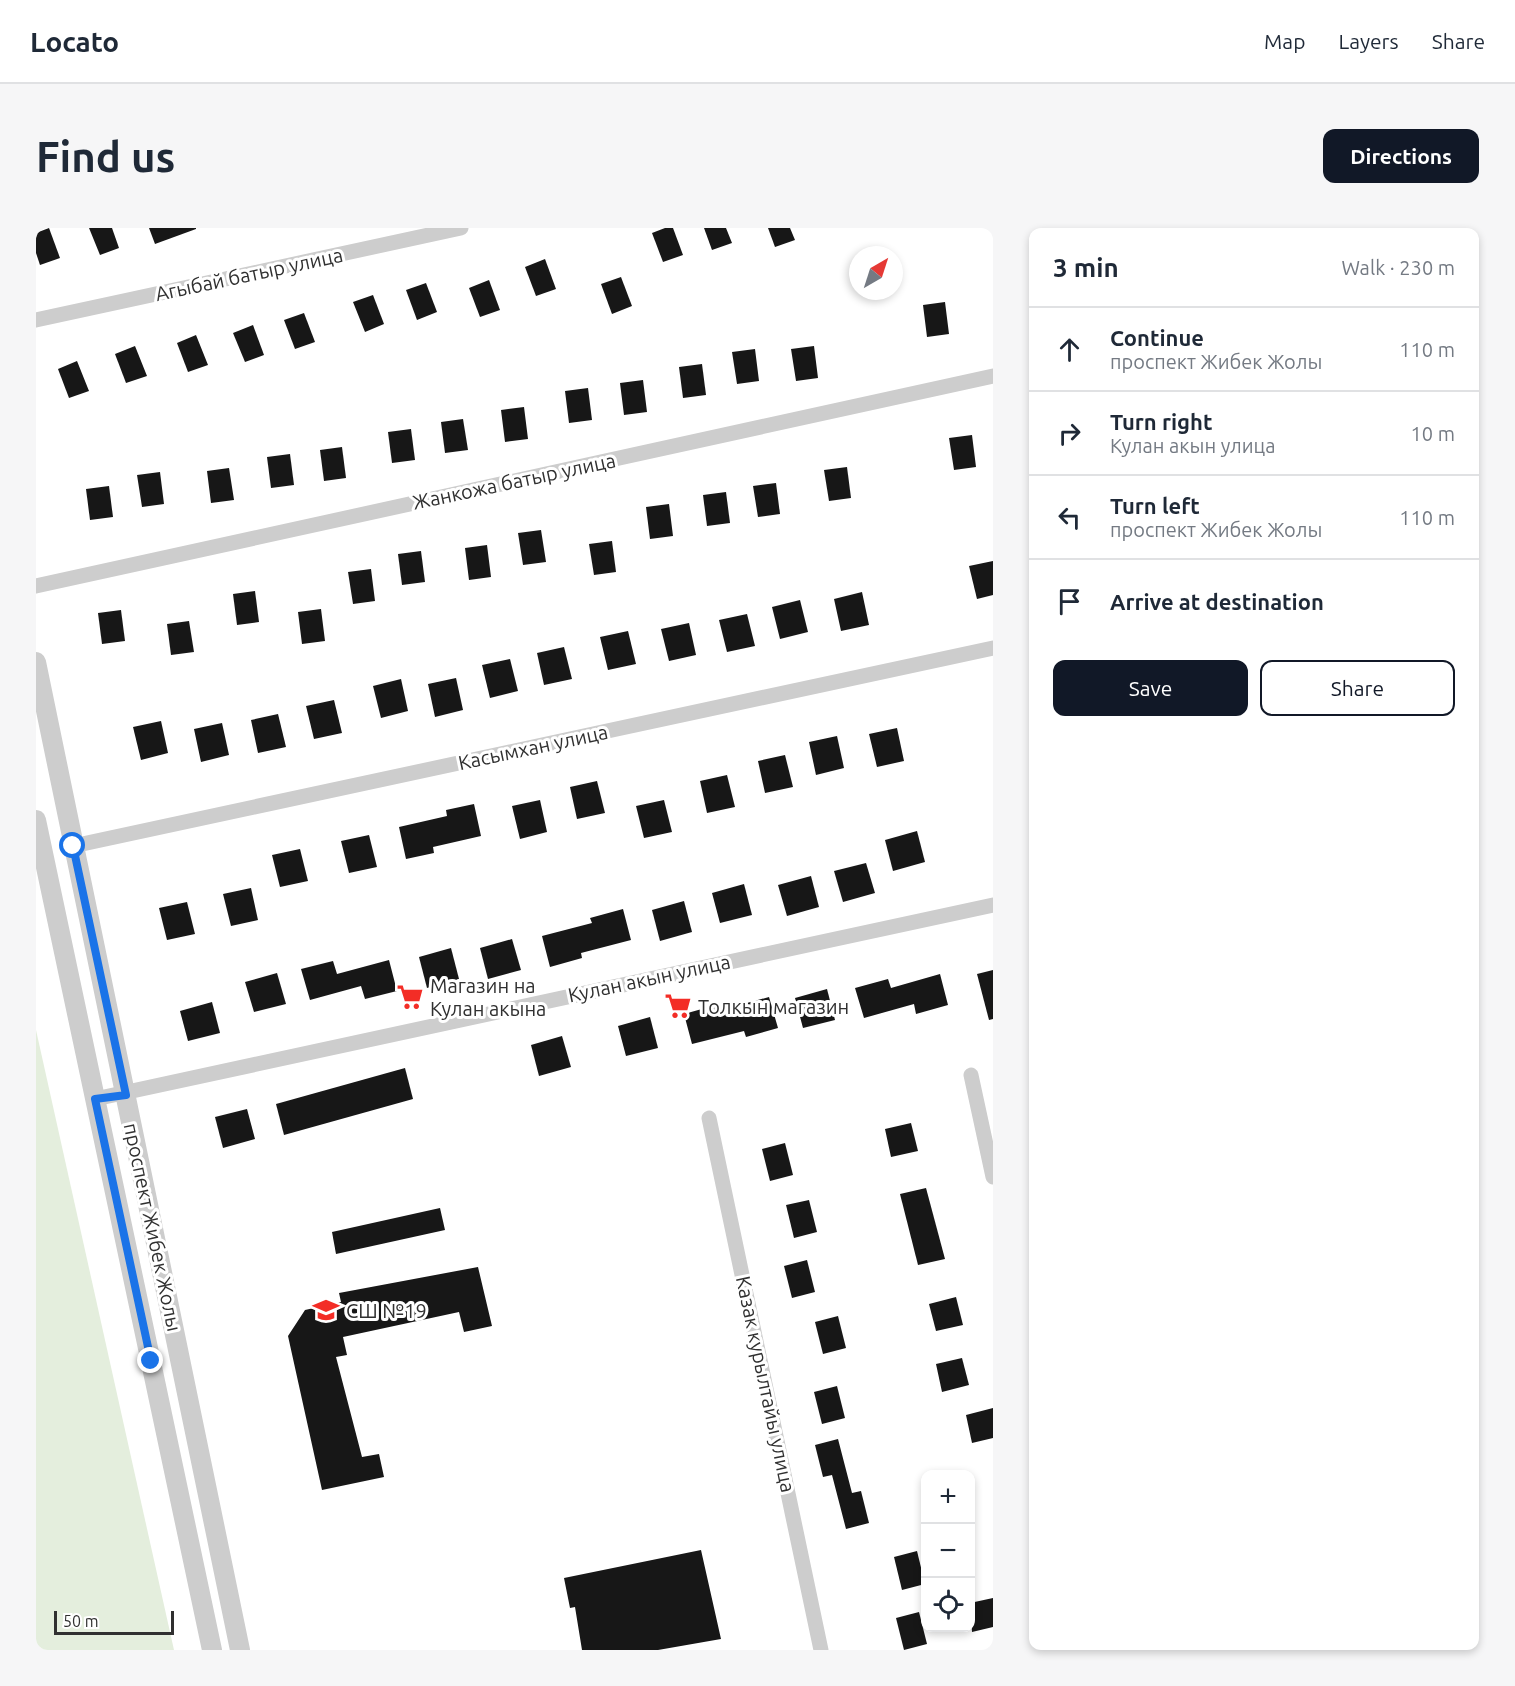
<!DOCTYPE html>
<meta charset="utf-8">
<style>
body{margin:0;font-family:Ubuntu,sans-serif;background:#f6f6f7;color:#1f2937}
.controls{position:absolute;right:18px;bottom:18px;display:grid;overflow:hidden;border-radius:12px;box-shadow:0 3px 9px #0003}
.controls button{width:54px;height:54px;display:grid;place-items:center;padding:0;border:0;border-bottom:2px solid #e0e1e3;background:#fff;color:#1f2937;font:30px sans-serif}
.compass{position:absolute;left:813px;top:18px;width:54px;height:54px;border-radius:50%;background:#fff;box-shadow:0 3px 9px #0003;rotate:39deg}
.scale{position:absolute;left:18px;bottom:15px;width:120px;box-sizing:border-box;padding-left:6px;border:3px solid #303030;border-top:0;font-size:16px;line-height:21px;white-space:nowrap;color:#303030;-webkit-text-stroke:4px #fff;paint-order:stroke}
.stop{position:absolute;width:18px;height:18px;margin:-14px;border:4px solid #1a73e8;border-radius:50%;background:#fff}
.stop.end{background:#1a73e8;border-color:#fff;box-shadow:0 2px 6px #0008}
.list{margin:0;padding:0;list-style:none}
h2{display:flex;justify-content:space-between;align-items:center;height:78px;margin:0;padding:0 24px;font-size:26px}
h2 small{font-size:20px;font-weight:400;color:#747a83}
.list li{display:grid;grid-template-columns:39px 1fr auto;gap:18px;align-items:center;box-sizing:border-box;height:84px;padding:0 24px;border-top:2px solid #e0e1e3}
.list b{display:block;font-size:22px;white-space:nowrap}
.list p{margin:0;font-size:20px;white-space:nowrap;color:#747a83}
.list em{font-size:20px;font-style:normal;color:#747a83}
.actions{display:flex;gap:12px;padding:18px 24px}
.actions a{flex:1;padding:14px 0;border:2px solid #111827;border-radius:12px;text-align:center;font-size:21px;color:#111827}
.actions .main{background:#111827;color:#fff}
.icon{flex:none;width:33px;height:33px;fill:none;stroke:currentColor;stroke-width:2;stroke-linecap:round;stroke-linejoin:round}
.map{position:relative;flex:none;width:957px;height:1422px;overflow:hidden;border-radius:12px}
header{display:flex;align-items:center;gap:36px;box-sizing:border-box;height:84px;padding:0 30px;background:#fff;border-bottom:2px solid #e0e1e3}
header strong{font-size:28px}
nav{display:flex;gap:33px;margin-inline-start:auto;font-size:21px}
.intro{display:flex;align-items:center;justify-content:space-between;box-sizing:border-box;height:144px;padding:0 36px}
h1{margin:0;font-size:42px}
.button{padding:15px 27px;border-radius:12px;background:#111827;color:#fff;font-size:21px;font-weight:700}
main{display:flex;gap:36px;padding:0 36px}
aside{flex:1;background:#fff;border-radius:12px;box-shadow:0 3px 9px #0003}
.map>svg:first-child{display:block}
.green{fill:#e4eedd}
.building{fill:#171717}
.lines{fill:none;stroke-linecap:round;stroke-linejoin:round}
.minor{stroke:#cdcdcd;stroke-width:15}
.tertiary{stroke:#cdcdcd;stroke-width:20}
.route{stroke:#1a73e8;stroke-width:8}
.labels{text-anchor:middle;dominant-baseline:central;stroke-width:6;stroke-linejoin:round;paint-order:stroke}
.street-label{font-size:20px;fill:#303030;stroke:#fff}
.poi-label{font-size:20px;fill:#303030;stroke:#fff;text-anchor:start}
</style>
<header>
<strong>Locato</strong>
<nav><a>Map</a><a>Layers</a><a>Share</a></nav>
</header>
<div class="intro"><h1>Find us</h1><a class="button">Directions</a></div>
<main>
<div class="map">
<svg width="957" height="1422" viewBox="0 0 957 1422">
<rect width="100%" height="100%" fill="#fff"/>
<!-- green -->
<path class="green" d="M 0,802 L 138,1422 L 0,1422 Z"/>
<!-- building -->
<g class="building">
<path d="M 13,0 L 24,30 L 4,37 L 0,25 L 0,5 Z"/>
<path d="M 53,0 L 76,0 L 83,20 L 64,27 Z"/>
<path d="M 113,0 L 160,0 L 160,1 L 119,16 Z"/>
<path d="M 629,0 L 637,0 L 647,27 L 627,34 L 616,5 Z"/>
<path d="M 668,0 L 690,0 L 696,15 L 676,22 Z"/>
<path d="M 732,0 L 754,0 L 759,12 L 739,19 Z"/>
<path d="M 509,31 L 520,61 L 500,68 L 489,39 Z"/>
<path d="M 585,49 L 596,78 L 576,86 L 565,56 Z"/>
<path d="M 453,52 L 464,82 L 444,89 L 433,60 Z"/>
<path d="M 390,55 L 401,84 L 381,92 L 370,62 Z"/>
<path d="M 337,67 L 348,96 L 329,104 L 317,74 Z"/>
<path d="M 909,74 L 913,106 L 891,109 L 887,77 Z"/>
<path d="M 268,85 L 279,114 L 259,121 L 248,92 Z"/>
<path d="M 217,97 L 228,127 L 209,134 L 197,105 Z"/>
<path d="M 160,107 L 172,137 L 152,144 L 141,115 Z"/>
<path d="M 99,118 L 111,148 L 90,155 L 79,126 Z"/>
<path d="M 778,118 L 782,150 L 760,153 L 755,121 Z"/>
<path d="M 719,121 L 723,153 L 701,156 L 696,124 Z"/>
<path d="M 41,133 L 53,163 L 33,170 L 22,141 Z"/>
<path d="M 666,136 L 670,167 L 647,170 L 643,139 Z"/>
<path d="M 607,152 L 611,184 L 588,187 L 584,155 Z"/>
<path d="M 552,160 L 556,192 L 533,195 L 529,163 Z"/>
<path d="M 488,179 L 492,211 L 469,214 L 465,182 Z"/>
<path d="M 427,191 L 432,222 L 409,225 L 405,194 Z"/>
<path d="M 375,201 L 379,232 L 356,235 L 352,204 Z"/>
<path d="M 936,207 L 940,239 L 918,242 L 913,210 Z"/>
<path d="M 306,219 L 310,250 L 288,253 L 284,222 Z"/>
<path d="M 254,226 L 258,257 L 235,260 L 231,229 Z"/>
<path d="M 811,239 L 815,270 L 793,273 L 788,242 Z"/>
<path d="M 193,240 L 198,272 L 175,275 L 171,243 Z"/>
<path d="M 124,244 L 128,276 L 106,279 L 101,247 Z"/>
<path d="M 740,255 L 744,286 L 722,289 L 717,258 Z"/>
<path d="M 73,258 L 77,289 L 54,292 L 50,261 Z"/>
<path d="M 690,264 L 694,295 L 671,298 L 667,267 Z"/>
<path d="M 633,276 L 637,308 L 614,311 L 610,279 Z"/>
<path d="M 505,302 L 510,334 L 487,337 L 482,305 Z"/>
<path d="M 576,313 L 580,344 L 558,347 L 553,316 Z"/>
<path d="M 451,317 L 455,349 L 433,352 L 429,320 Z"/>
<path d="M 385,323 L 389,354 L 366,357 L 362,326 Z"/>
<path d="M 957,333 L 957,367 L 941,371 L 933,338 Z"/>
<path d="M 335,341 L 339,373 L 317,376 L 312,344 Z"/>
<path d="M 219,363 L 223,394 L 201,397 L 197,366 Z"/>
<path d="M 826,364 L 833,397 L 805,403 L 798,371 Z"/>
<path d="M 764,372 L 772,404 L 744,411 L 736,379 Z"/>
<path d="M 285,381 L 289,413 L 266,416 L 262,384 Z"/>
<path d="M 85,382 L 89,413 L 66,416 L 62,385 Z"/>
<path d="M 711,386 L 719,418 L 691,424 L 683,392 Z"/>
<path d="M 153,393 L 158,424 L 135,427 L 131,396 Z"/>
<path d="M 653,395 L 660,427 L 633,433 L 625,401 Z"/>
<path d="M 592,403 L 600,436 L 572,442 L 564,409 Z"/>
<path d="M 528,419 L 536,451 L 508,457 L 501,425 Z"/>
<path d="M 474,431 L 482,463 L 454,470 L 446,437 Z"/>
<path d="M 420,450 L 427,482 L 399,489 L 392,456 Z"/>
<path d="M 365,451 L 372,483 L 345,490 L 337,458 Z"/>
<path d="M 298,472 L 306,505 L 278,511 L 270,478 Z"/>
<path d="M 242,486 L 250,519 L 222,525 L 215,492 Z"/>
<path d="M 125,493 L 132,525 L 105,532 L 97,499 Z"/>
<path d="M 186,495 L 193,527 L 165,534 L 158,501 Z"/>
<path d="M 861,500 L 868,533 L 841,539 L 833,506 Z"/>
<path d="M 801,508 L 808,540 L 780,547 L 773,514 Z"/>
<path d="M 749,527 L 757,559 L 729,565 L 722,533 Z"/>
<path d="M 691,547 L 699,579 L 671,585 L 664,553 Z"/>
<path d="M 561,553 L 569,585 L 541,591 L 534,559 Z"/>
<path d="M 504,572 L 511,604 L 484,611 L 476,578 Z"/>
<path d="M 628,572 L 636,604 L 608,610 L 600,578 Z"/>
<path d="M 438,576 L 445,608 L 397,619 L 398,625 L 370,631 L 363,599 L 411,588 L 410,582 Z"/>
<path d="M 881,603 L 889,634 L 857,643 L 849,612 Z"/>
<path d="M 333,607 L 341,639 L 313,645 L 305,613 Z"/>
<path d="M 264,621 L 272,653 L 244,659 L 236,627 Z"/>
<path d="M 830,635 L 839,665 L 807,674 L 798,643 Z"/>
<path d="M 775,648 L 783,679 L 751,688 L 742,657 Z"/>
<path d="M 708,656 L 716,687 L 684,695 L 676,665 Z"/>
<path d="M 215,660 L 222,692 L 195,698 L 187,666 Z"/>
<path d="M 648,673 L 656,704 L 624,713 L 616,682 Z"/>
<path d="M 151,674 L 159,706 L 131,712 L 123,680 Z"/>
<path d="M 587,681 L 595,712 L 545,725 L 546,730 L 514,739 L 506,708 L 556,695 L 554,690 Z"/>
<path d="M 476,711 L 485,742 L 452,751 L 444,720 Z"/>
<path d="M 415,720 L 423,751 L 391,760 L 383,729 Z"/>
<path d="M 353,732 L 361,763 L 329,771 L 325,758 L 274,772 L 265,741 L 297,733 L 301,746 Z"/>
<path d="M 957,742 L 957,791 L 953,792 L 941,746 Z"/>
<path d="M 241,745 L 250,776 L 218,784 L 209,754 Z"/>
<path d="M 904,746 L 912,777 L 880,786 L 878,776 L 828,790 L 819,760 L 852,751 L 855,760 Z"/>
<path d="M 791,761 L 799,792 L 767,800 L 759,770 Z"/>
<path d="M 733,769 L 742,800 L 710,809 L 708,803 L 656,816 L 648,786 L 680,777 L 682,783 Z"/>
<path d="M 176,774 L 184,805 L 152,813 L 144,783 Z"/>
<path d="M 614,789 L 622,820 L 590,828 L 582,798 Z"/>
<path d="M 526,808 L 535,839 L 503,848 L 495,817 Z"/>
<path d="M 369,840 L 377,871 L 248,907 L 240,876 Z"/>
<path d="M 211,881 L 219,911 L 187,920 L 179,889 Z"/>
<path d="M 875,895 L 882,923 L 855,929 L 849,901 Z"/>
<path d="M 749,915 L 757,947 L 734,953 L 726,921 Z"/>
<path d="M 890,960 L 909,1031 L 882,1037 L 864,966 Z"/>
<path d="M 773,972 L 781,1004 L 758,1010 L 750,977 Z"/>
<path d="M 404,980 L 409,1002 L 300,1026 L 296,1004 Z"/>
<path d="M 771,1032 L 779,1064 L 756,1070 L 748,1038 Z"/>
<path d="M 442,1039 L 456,1098 L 428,1104 L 423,1084 L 307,1109 L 311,1127 L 300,1129 L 326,1229 L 343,1226 L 348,1249 L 286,1262 L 252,1108 L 269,1082 L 305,1074 L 303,1065 Z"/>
<path d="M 920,1069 L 927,1097 L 900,1103 L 893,1076 Z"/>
<path d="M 802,1088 L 810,1120 L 787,1126 L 779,1094 Z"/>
<path d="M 926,1130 L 933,1157 L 906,1164 L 900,1136 Z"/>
<path d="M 801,1158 L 809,1190 L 786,1196 L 778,1164 Z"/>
<path d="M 957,1180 L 957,1210 L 936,1215 L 930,1187 Z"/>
<path d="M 802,1211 L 816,1265 L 825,1263 L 833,1295 L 810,1301 L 796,1247 L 787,1249 L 779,1217 Z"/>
<path d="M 665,1322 L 685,1411 L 622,1422 L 546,1422 L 539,1379 L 534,1380 L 528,1350 Z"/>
<path d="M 881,1323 L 889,1356 L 866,1362 L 858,1329 Z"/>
<path d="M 957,1370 L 957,1399 L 936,1404 L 934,1375 Z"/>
<path d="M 883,1384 L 891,1416 L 868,1422 L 860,1390 Z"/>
</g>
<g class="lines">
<!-- minor -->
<g class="minor">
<path d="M 0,92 L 425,0"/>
<path d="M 0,358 L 957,148"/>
<path d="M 37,618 L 957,420"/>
<path d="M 935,847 L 957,949"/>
<path d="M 59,871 L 957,677"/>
<path d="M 673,890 L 785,1422"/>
</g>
<!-- tertiary -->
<g class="tertiary">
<path d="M 0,434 L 204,1422"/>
<path d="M 0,592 L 176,1422"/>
</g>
</g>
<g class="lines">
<!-- route -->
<path class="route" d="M 37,618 L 90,867 L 59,871 L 115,1133"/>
</g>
<!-- icons -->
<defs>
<g id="supermarket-bare" transform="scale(2.07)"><path d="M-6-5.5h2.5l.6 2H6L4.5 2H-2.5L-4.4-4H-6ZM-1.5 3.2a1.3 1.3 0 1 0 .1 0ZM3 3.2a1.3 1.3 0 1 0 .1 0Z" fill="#f32d26" stroke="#fff" stroke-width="2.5" paint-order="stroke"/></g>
<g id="school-bare" transform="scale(2.07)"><path d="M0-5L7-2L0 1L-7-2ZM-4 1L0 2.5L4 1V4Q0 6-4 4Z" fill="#f32d26" stroke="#fff" stroke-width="2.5" paint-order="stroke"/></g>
</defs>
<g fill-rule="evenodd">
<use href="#supermarket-bare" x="374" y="769"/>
<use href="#supermarket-bare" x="642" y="778"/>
<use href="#school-bare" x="290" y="1082"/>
</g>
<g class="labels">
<!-- street labels -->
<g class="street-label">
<text transform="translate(213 46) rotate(-12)">Агыбай батыр улица</text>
<text transform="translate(478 253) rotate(-12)">Жанкожа батыр улица</text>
<text transform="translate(497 519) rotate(-12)">Касымхан улица</text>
<text transform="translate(613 750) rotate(-12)">Кулан акын улица</text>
<text transform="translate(117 999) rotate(78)">проспект Жибек Жолы</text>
<text transform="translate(730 1156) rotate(78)">Казак курылтайы улица</text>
</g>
<!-- poi labels -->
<g class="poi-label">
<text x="394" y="757">Магазин на<tspan x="394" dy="23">Кулан акына</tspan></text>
<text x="662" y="778">Толкын магазин</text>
<text x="310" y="1082">СШ №19</text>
</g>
</g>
</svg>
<div class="controls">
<button>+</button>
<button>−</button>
<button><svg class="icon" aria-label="locate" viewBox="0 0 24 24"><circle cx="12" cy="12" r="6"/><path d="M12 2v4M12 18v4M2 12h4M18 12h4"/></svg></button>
</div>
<svg class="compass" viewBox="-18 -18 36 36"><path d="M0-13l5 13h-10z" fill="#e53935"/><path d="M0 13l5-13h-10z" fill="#747a83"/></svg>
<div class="scale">50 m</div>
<div class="stop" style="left:37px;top:618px"></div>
<div class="stop end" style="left:115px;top:1133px"></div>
</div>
<aside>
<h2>3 min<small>Walk · 230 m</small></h2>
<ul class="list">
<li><svg class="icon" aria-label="ahead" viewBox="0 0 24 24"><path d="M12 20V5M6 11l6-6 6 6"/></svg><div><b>Continue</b><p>проспект Жибек Жолы</p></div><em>110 m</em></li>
<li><svg class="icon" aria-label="right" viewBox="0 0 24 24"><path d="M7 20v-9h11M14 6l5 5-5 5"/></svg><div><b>Turn right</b><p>Кулан акын улица</p></div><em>10 m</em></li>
<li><svg class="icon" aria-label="left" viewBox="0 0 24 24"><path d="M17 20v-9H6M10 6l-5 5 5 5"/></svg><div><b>Turn left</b><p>проспект Жибек Жолы</p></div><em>110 m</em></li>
<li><svg class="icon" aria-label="arrive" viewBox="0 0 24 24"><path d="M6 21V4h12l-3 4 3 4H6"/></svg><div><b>Arrive at destination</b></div></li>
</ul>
<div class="actions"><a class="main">Save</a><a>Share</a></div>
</aside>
</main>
